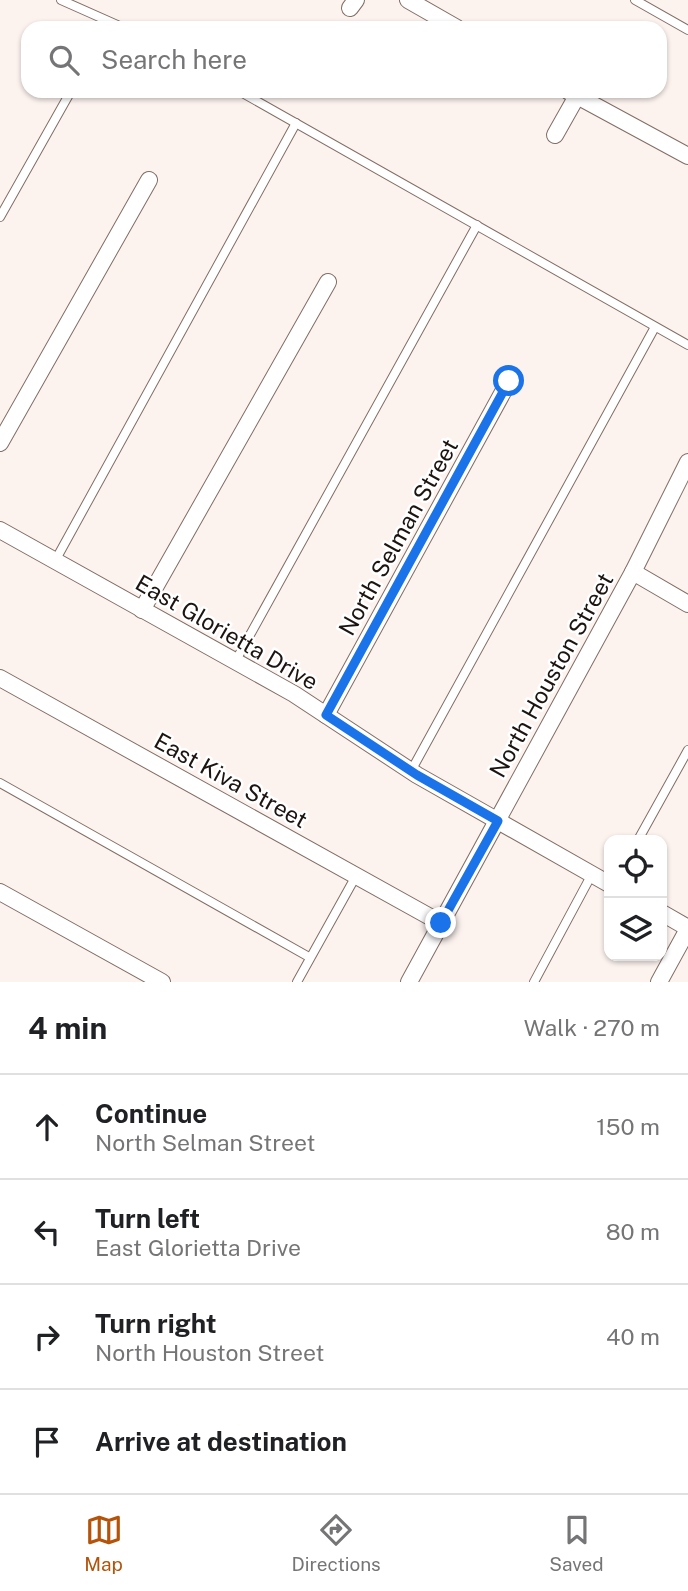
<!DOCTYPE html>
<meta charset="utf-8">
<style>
body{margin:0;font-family:"Public Sans",sans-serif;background:#f2f2f2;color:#202124}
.controls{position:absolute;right:21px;bottom:21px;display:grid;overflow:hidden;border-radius:14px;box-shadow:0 2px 5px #0004}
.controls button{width:63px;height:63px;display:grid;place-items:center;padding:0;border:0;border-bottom:2px solid #e0e0e0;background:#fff;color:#202124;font:35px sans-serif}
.stop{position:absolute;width:21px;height:21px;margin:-16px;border:5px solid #1a73e8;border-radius:50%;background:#fff}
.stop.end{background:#1a73e8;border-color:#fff;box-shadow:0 2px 7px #0008}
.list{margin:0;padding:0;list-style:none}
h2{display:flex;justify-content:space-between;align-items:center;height:91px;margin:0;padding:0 28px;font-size:30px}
h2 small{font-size:23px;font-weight:400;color:#757577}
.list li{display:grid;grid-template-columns:46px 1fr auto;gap:21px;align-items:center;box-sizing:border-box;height:105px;padding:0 28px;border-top:2px solid #e0e0e0}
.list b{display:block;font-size:26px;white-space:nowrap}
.list p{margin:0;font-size:23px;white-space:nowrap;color:#757577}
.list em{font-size:23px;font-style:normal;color:#757577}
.icon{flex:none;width:38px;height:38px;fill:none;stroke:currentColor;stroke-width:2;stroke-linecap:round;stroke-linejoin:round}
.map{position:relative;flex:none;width:688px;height:982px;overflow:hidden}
.search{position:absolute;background:#fff;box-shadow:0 2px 5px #0004;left:21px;right:21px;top:21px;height:77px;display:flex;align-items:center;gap:18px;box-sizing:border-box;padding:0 24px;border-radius:21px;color:#757577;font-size:26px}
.sheet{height:511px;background:#fff}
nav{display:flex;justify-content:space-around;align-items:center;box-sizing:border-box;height:98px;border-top:2px solid #e0e0e0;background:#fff;font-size:19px;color:#757577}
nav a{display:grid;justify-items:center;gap:4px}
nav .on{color:#b45309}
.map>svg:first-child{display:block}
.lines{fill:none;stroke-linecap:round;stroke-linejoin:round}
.service-casing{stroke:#816e65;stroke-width:10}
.minor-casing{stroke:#816e65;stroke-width:18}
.service{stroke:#fff;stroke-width:8}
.minor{stroke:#fff;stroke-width:16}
.route{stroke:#1a73e8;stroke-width:9}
.labels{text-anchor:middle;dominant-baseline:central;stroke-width:5;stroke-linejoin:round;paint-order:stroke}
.street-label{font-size:23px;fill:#1b1410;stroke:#fff}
</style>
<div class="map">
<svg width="688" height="982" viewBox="0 0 688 982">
<rect width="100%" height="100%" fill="#fcf3ef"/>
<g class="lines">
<!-- service casing -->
<g class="service-casing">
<g id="service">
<path d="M 61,0 L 124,28"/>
<path d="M 635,0 L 688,30"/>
<path d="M 239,91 L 688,345"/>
<path d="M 0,217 L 71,91"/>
<path d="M 55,561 L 296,123"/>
<path d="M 235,662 L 477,225"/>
<path d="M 411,771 L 655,327"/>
<path d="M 0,783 L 309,957"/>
<path d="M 638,840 L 688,750"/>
<path d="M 297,982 L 356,876"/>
<path d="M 534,982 L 592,874"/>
</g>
</g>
<!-- minor casing -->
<g class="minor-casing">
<g id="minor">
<path d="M 408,0 L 457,28"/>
<path d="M 350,8 L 356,0"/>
<path d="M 568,91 L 688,156"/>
<path d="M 555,135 L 577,96"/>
<path d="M 0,443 L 149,180"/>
<path d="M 0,530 L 294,694 L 417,775 L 609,884"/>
<path d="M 633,572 L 688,604"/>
<path d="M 142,610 L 328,282"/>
<path d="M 0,678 L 441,923"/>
<path d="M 326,715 L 509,381"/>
<path d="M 0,892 L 162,982"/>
<path d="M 662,913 L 688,928"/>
<path d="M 409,982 L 633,572 L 688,462"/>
<path d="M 659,982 L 688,929"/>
</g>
</g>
<!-- service -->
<use href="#service" class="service"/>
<!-- minor -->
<use href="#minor" class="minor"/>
</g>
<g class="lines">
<!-- route -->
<path class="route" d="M 441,923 L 498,821 L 417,775 L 326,715 L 509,381"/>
</g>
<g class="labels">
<!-- street labels -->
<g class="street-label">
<text transform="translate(398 537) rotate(-61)">North Selman Street</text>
<text transform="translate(227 632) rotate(30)">East Glorietta Drive</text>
<text transform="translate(551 675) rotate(-61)">North Houston Street</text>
<text transform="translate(231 780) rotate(29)">East Kiva Street</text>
</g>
</g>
</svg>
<div class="controls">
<button><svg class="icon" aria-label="locate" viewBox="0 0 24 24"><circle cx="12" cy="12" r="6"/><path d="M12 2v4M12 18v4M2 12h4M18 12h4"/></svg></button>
<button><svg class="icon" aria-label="layers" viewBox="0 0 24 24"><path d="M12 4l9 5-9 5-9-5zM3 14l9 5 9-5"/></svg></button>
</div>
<div class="stop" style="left:509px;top:381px"></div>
<div class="stop end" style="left:441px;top:923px"></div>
<div class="search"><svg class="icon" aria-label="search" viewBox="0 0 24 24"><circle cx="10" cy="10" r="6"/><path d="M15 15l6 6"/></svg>Search here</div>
</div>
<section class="sheet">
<h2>4 min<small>Walk · 270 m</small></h2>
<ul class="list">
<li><svg class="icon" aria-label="ahead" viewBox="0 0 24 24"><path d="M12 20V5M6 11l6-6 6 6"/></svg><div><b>Continue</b><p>North Selman Street</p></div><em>150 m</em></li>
<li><svg class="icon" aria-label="left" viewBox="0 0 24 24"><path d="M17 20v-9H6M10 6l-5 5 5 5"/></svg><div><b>Turn left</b><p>East Glorietta Drive</p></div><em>80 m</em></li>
<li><svg class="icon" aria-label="right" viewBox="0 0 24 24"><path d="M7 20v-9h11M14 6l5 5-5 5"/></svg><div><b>Turn right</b><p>North Houston Street</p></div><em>40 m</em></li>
<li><svg class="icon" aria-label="arrive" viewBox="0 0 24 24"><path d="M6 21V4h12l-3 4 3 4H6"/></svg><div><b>Arrive at destination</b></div></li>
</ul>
</section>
<nav>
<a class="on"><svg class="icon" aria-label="map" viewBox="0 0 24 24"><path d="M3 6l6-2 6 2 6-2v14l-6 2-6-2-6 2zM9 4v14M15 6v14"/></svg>Map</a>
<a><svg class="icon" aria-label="directions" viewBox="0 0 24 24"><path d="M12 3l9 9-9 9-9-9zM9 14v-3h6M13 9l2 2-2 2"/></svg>Directions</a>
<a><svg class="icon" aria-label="saved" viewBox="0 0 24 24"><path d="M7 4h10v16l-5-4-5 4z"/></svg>Saved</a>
</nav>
